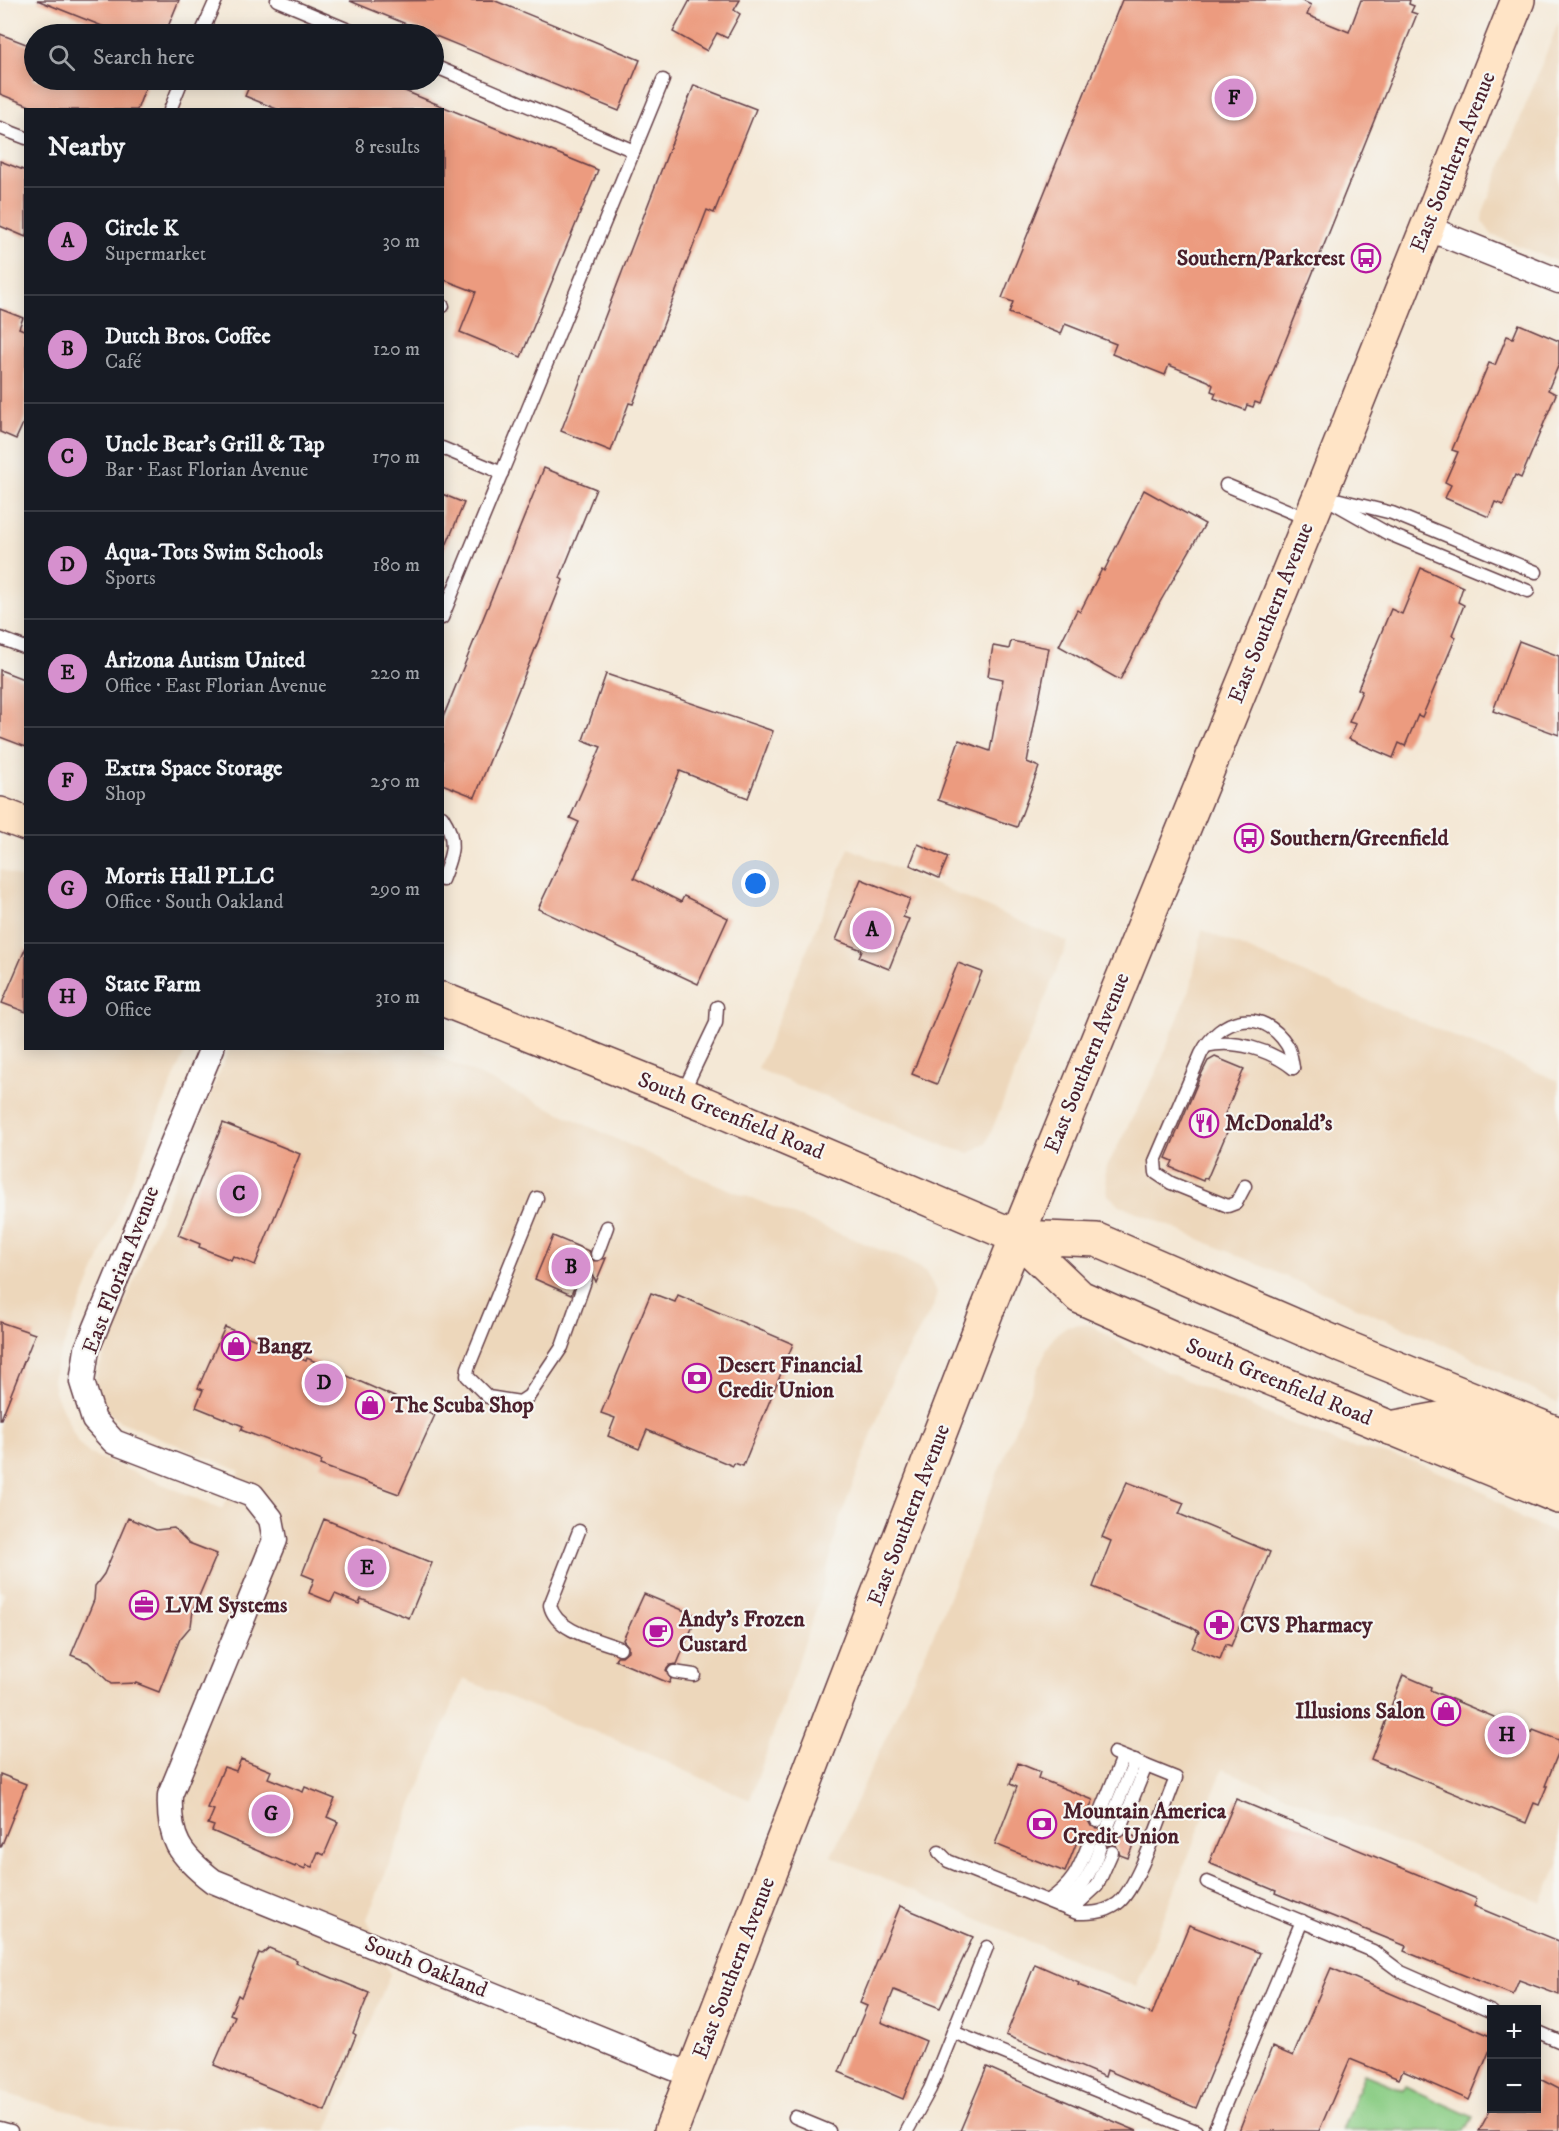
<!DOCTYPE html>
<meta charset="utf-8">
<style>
body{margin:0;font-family:"IM FELL DW Pica",serif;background:#20242c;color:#f1f3f6}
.controls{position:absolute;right:18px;bottom:18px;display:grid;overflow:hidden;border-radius:0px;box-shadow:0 3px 15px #0003}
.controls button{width:54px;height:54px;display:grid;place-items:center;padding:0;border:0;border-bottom:2px solid #363941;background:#171b24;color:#f1f3f6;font:30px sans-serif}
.you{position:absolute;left:756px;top:884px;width:21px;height:21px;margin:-15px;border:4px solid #fff;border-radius:50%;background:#1a73e8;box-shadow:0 0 0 9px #1a73e833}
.badge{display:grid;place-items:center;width:39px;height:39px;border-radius:50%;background:#d690ce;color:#111;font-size:20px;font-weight:700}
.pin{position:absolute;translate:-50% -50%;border:3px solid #fff;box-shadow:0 2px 6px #0006}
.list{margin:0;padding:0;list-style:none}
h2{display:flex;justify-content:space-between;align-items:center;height:78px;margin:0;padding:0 24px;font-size:26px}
h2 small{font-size:20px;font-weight:400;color:#9ea1a6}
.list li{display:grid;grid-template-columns:39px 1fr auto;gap:18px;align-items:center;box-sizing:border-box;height:108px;padding:0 24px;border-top:2px solid #363941}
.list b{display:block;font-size:22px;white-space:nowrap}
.list p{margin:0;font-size:20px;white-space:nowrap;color:#9ea1a6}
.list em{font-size:20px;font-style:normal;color:#9ea1a6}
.icon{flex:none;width:33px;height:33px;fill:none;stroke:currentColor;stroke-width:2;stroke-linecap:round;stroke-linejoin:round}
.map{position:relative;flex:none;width:1559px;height:2131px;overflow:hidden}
.search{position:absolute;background:#171b24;box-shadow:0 3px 15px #0003;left:24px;top:24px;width:420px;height:66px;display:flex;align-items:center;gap:15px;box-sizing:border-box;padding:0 21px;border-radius:33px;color:#9ea1a6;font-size:22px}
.panel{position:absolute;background:#171b24;box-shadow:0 3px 15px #0003;left:24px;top:108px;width:420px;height:942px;border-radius:0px}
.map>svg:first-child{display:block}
.built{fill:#edd7bb}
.green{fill:#8bcd85;stroke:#6a7658;stroke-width:1.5}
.building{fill:#ec9b7f}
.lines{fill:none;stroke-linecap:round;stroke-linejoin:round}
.lane-casing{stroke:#643d45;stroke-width:15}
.street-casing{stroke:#643d45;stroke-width:27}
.secondary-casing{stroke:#643d45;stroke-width:36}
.lane{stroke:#fff;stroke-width:12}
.street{stroke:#fff;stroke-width:24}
.secondary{stroke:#ffe4c6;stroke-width:33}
.labels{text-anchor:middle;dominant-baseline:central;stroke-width:4.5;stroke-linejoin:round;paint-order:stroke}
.street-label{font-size:22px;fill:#4a1f2b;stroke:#f6f6f2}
.poi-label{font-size:22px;font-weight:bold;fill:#4a1f2b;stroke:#f6f6f2;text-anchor:start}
</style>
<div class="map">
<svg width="1559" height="2131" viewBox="0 0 1559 2131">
<rect width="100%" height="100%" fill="#f6f6f2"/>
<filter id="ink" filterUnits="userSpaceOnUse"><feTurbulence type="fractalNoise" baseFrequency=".0167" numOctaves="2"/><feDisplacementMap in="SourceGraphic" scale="12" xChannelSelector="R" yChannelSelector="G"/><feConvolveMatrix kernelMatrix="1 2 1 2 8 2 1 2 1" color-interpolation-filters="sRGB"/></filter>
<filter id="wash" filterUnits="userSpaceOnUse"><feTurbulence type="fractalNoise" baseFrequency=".008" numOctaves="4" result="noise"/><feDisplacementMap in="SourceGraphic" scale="24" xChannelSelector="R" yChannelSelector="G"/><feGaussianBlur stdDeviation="1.35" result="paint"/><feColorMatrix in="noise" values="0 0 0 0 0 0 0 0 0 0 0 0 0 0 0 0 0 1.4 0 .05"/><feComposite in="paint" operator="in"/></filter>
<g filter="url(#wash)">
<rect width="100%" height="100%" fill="#f4e8d6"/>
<!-- built -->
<g class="built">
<path d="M 1559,21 L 1559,262 L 1492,235 L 1482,221 L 1483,212 Z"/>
<path d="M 849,848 L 1068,942 L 987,1142 L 970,1153 L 947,1147 L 758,1069 Z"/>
<path d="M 0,869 L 25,880 L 26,1048 L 186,1049 L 57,1362 L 53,1380 L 55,1393 L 78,1443 L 90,1454 L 222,1509 L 240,1471 L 119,1421 L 105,1409 L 94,1390 L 97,1372 L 229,1049 L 423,1049 L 696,1176 L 903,1259 L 925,1271 L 937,1293 L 933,1307 L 893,1377 L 839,1522 L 821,1595 L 750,1800 L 633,1747 L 463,1679 L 367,1919 L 390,1974 L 327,2131 L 139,2131 L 0,2092 L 0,1605 L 5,1593 L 0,1591 Z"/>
<path d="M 1202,930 L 1559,1081 L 1559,1404 L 1463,1353 L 1118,1204 L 1108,1195 L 1105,1170 L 1156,1073 L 1191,986 Z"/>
<path d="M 1080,1324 L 1091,1325 L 1166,1372 L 1342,1445 L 1410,1460 L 1476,1487 L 1522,1519 L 1559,1534 L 1559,1863 L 1542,1903 L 1223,1769 L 1136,1987 L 831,1856 L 937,1627 L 1047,1348 L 1056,1334 L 1067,1326 Z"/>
</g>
<!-- green -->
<path class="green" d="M 1364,2074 L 1403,2090 L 1406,2087 L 1473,2117 L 1465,2131 L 1342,2131 Z"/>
<g id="blocks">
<!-- building -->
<g class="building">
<path d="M 37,0 L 179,0 L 165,34 L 122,34 Z"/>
<path d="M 493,0 L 640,60 L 619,111 L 350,1 Z"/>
<path d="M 690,0 L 740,0 L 734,10 L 740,14 L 727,38 L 717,33 L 707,51 L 673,32 Z"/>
<path d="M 1122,0 L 1300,0 L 1311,5 L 1307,15 L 1349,32 L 1361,0 L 1410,0 L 1409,4 L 1414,6 L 1411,12 L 1417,14 L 1260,404 L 1255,402 L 1253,407 L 1247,405 L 1245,410 L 1214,398 L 1216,393 L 1211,391 L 1213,385 L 1208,381 L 1169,365 L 1165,375 L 1112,354 L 1116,344 L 1065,324 L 1061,334 L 1009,313 L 1013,302 L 1002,298 Z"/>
<path d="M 0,34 L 34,47 L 34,80 L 128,80 L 146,86 L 137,110 L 40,110 L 0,94 Z"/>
<path d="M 252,80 L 378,80 L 598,170 L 521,357 L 460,332 L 476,292 L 442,279 L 442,110 L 279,110 L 245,96 Z"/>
<path d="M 694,85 L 756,109 L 714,213 L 707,210 L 633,404 L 629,403 L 611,451 L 561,431 Z"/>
<path d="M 0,161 L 26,171 L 26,237 L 0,226 Z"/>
<path d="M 0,309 L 23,318 L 19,328 L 26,331 L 26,417 L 16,439 L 0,432 Z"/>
<path d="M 1519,324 L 1559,341 L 1559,364 L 1548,390 L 1556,394 L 1521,478 L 1515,475 L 1503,505 L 1495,502 L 1489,517 L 1445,498 L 1451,485 L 1445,482 L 1458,452 L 1452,450 L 1489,363 L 1495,365 L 1507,336 L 1513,338 Z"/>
<path d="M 544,468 L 596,489 L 560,578 L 563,580 L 475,797 L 442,784 L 442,720 Z"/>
<path d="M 1144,490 L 1205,524 L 1160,602 L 1120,680 L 1059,646 L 1077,610 L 1080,612 L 1102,569 L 1104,571 Z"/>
<path d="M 442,494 L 464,503 L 443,553 L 442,553 Z"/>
<path d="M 1421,568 L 1463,587 L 1458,602 L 1464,605 L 1452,635 L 1456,637 L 1422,717 L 1418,715 L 1405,746 L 1399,743 L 1393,758 L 1349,739 L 1356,724 L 1349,722 L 1362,691 L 1358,689 L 1391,609 L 1402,614 Z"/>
<path d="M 1011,641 L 1049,648 L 1027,762 L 1039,767 L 1017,827 L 938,800 L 959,740 L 990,751 L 1003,679 L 988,676 L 993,646 L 1009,649 Z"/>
<path d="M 1519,641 L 1559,656 L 1559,735 L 1493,711 Z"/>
<path d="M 0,670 L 26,680 L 26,747 L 0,737 Z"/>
<path d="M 606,674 L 773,731 L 748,798 L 680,771 L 634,878 L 681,902 L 684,896 L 728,918 L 698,984 L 538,909 L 579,822 L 570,818 L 601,747 L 583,740 Z"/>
<path d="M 918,844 L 948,857 L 939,878 L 910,865 Z"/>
<path d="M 861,879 L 910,899 L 903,917 L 909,919 L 889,969 L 859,957 L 862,950 L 836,940 Z"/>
<path d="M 26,947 L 26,1012 L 2,1003 Z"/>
<path d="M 958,963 L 982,972 L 937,1084 L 912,1074 Z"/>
<path d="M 1215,1057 L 1244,1069 L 1225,1114 L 1233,1118 L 1207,1179 L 1204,1178 L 1203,1181 L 1170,1167 L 1173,1161 L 1166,1158 L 1200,1077 L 1208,1061 Z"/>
<path d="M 223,1123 L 300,1154 L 255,1265 L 233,1256 L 231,1260 L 199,1247 L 200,1244 L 178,1235 Z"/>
<path d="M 553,1236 L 589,1251 L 594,1261 L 606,1258 L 596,1282 L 592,1272 L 581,1271 L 571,1295 L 535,1279 Z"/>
<path d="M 651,1293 L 675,1302 L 678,1295 L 793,1344 L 743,1466 L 734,1463 L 733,1466 L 647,1430 L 639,1449 L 608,1436 L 615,1418 L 601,1413 Z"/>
<path d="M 0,1322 L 35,1334 L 1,1419 L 0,1419 Z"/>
<path d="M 225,1327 L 306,1361 L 307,1358 L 435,1415 L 399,1494 L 320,1465 L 322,1461 L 241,1430 L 243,1426 L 196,1407 L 203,1390 L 198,1388 Z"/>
<path d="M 1127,1482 L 1184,1503 L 1179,1514 L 1270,1552 L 1231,1646 L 1226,1644 L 1220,1659 L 1192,1648 L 1199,1632 L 1191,1627 L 1093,1587 L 1111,1541 L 1102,1537 Z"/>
<path d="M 128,1518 L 156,1530 L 174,1528 L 189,1543 L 217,1554 L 193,1610 L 191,1626 L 180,1639 L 159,1692 L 136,1683 L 111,1684 L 88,1662 L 71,1655 L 94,1600 L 95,1586 L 104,1574 Z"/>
<path d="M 324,1519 L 432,1563 L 409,1618 L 361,1599 L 359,1604 L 335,1594 L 331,1602 L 309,1593 L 314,1579 L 302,1574 Z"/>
<path d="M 644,1594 L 697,1616 L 677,1664 L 670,1665 L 666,1670 L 671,1679 L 669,1683 L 615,1660 L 617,1656 L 622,1656 L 628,1651 L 628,1646 L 623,1640 Z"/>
<path d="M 1403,1675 L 1431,1687 L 1430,1690 L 1532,1733 L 1533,1730 L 1559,1740 L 1559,1751 L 1545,1786 L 1547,1786 L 1539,1805 L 1534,1803 L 1526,1823 L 1371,1759 Z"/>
<path d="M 241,1759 L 271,1771 L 268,1778 L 303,1792 L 305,1787 L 335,1799 L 327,1817 L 338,1822 L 324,1855 L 318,1852 L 312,1867 L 306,1865 L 305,1869 L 296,1865 L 295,1867 L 212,1831 L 214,1826 L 208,1824 L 214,1810 L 207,1808 L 224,1767 L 236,1771 Z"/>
<path d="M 1018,1763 L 1040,1772 L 1038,1778 L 1093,1800 L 1086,1817 L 1091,1826 L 1100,1828 L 1105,1834 L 1112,1833 L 1117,1838 L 1127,1834 L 1136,1837 L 1128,1858 L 1120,1855 L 1116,1845 L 1108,1845 L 1103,1840 L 1096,1840 L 1087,1835 L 1081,1840 L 1078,1839 L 1065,1872 L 995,1844 L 1017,1787 L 1010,1784 Z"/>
<path d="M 0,1774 L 26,1784 L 1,1847 L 0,1847 Z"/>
<path d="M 1236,1799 L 1477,1899 L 1474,1906 L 1559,1941 L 1559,1995 L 1519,1980 L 1513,1995 L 1404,1951 L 1406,1946 L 1275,1893 L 1276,1891 L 1209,1863 Z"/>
<path d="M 900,1906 L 973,1937 L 940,2008 L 894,1990 L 881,2022 L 926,2041 L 903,2099 L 839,2072 L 867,2006 L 860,2003 Z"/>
<path d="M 1189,1925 L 1260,1953 L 1196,2108 L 1107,2070 L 1105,2077 L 1006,2035 L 1035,1964 L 1079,1983 L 1078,1985 L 1152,2014 Z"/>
<path d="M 269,1948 L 297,1960 L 296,1963 L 369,1993 L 353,2033 L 356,2035 L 325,2111 L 214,2065 L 235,2016 L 230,2014 L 238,1995 L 241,1997 L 259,1953 L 262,1954 Z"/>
<path d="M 1331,1968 L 1491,2036 L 1491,2047 L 1469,2100 L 1403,2071 L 1399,2079 L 1350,2059 L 1319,2131 L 1239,2131 L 1272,2047 L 1293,2056 Z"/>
<path d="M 987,2067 L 1039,2090 L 1137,2131 L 960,2131 Z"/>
<path d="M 1536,2077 L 1559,2089 L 1559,2131 L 1479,2131 L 1491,2109 L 1536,2109 Z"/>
</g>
</g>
</g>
<g filter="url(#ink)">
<use href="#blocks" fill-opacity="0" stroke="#643d45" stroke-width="1.5"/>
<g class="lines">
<!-- lane casing -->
<g class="lane-casing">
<g id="lane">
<path d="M 277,0 L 358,34"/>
<path d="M 201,34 L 216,0"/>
<path d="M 434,66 L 634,151"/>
<path d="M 170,110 L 182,80"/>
<path d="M 0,128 L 26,138"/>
<path d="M 442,306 L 443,306"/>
<path d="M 442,448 L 502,473"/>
<path d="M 1226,485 L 1308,519"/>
<path d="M 1320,495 L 1392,513 L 1536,572"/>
<path d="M 1334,503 L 1387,533 L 1528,591"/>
<path d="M 442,618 L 663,80"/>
<path d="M 0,638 L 26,648"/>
<path d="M 442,816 C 458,840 452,855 442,880"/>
<path d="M 1206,1046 C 1235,1039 1270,1050 1293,1068"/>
<path d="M 682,1094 L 716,1023 L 717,1007"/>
<path d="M 1245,1186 L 1236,1203 L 1228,1206 L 1171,1183 L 1156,1173 L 1155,1161 L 1201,1054 C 1220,1017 1262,1006 1287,1045 C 1291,1051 1292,1062 1293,1068"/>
<path d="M 537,1198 L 468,1368 L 467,1376 L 488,1397 L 520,1402 L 529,1396 L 562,1347 L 586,1278"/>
<path d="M 597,1254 L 607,1227"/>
<path d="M 579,1531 L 550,1605 C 555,1631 598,1640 620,1648"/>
<path d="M 674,1672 L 694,1675"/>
<path d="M 1097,1821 L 1123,1757"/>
<path d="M 1108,1826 L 1135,1761"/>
<path d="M 1120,1830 L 1146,1766"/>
<path d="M 939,1852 L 948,1861 L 1077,1913 C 1092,1913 1104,1913 1117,1904 C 1139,1888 1164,1806 1176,1778 L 1114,1753"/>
<path d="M 1207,1882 L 1373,1951 L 1401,1972 L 1492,2012"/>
<path d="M 1048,1901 C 1074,1883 1078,1871 1089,1843"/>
<path d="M 1059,1906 C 1083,1890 1091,1873 1100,1847"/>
<path d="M 1071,1910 L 1097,1886 L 1112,1852"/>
<path d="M 1536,2031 L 1559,2041"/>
<path d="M 953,2032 L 1196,2131"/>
<path d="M 795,2117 L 829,2131"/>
<path d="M 0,2128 L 11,2131"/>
<path d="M 907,2131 L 930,2089 L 987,1947"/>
<path d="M 1214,2131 L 1302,1921"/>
</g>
</g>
<!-- street casing -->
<g class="street-casing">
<g id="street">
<path d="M 1427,228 L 1559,281"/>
<path d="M 212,1048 L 87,1349 L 82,1382 L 94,1420 L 114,1442 L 252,1495 L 271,1519 L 275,1540 L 170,1795 C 168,1838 179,1855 213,1881 L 693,2076"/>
</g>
</g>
<!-- secondary casing -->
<g class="secondary-casing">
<g id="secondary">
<path d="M 0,814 L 26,824"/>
<path d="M 442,999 L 705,1104 L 1017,1237 L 1080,1297 L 1187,1344 L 1559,1497"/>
<path d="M 1017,1237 L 1097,1240 L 1340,1345 L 1559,1434"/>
<path d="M 1390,1428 L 1439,1419 L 1459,1424 L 1559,1465"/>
<path d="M 671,2131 L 988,1308 L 1320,495 L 1518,0"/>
</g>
</g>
<!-- lane -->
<use href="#lane" class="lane"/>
<!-- street -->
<use href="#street" class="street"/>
<!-- secondary -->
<use href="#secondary" class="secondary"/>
</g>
</g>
<!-- icons -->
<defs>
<g id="bus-ring" transform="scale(1.5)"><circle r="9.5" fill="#f6f6f2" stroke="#b5179e" stroke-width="1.5"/><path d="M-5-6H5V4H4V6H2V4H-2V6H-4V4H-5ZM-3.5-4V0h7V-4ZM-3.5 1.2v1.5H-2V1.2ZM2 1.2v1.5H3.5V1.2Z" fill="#b5179e"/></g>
<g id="restaurant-ring" transform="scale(1.5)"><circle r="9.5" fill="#f6f6f2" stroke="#b5179e" stroke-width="1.5"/><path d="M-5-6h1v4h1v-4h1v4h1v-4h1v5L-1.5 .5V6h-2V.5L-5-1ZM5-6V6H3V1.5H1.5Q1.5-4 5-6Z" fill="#b5179e"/></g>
<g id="shop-ring" transform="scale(1.5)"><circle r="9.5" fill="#f6f6f2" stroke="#b5179e" stroke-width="1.5"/><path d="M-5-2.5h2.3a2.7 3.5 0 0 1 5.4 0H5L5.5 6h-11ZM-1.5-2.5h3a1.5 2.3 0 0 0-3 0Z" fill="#b5179e"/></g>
<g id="bank-ring" transform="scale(1.5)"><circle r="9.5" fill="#f6f6f2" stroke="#b5179e" stroke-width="1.5"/><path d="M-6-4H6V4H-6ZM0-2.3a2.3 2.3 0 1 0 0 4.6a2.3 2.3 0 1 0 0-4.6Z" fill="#b5179e"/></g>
<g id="office-ring" transform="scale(1.5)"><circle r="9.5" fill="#f6f6f2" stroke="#b5179e" stroke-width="1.5"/><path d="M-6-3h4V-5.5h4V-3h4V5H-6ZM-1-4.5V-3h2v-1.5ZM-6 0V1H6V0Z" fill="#b5179e"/></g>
<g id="pharmacy-ring" transform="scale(1.5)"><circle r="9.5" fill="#f6f6f2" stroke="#b5179e" stroke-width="1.5"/><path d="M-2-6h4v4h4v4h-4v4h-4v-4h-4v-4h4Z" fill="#b5179e"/></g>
<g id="cafe-ring" transform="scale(1.5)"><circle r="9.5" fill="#f6f6f2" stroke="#b5179e" stroke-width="1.5"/><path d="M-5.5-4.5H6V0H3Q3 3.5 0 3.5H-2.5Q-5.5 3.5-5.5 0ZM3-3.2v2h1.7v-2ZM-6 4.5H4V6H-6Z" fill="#b5179e"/></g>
</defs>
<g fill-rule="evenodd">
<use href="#bus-ring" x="1366" y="258"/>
<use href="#bus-ring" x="1249" y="838"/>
<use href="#restaurant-ring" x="1204" y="1123"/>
<use href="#shop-ring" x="236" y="1346"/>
<use href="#bank-ring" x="697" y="1378"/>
<use href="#shop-ring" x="370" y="1405"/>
<use href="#office-ring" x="144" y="1605"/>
<use href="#pharmacy-ring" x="1219" y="1625"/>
<use href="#cafe-ring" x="658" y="1632"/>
<use href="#shop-ring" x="1446" y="1711"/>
<use href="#bank-ring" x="1042" y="1824"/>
</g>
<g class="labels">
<!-- street labels -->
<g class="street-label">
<text transform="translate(1453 162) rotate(-68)">East Southern Avenue</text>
<text transform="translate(1271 613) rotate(-68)">East Southern Avenue</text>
<text transform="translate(1087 1063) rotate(-68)">East Southern Avenue</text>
<text transform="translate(731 1116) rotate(22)">South Greenfield Road</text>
<text transform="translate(121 1270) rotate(-69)">East Florian Avenue</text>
<text transform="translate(1279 1382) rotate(22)">South Greenfield Road</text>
<text transform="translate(909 1515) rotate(-69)">East Southern Avenue</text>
<text transform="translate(426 1967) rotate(22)">South Oakland</text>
<text transform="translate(734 1968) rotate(-69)">East Southern Avenue</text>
</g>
<!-- poi labels -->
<g class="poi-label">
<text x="1345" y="258" text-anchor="end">Southern/Parkcrest</text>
<text x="1270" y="838">Southern/Greenfield</text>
<text x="1225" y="1123">McDonald's</text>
<text x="257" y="1346">Bangz</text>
<text x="718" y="1365">Desert Financial<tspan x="718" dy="25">Credit Union</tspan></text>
<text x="391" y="1405">The Scuba Shop</text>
<text x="165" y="1605">LVM Systems</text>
<text x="679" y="1619">Andy's Frozen<tspan x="679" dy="25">Custard</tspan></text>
<text x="1240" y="1625">CVS Pharmacy</text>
<text x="1425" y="1711" text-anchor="end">Illusions Salon</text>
<text x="1063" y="1811">Mountain America<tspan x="1063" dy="25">Credit Union</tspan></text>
</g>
</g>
</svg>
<div class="controls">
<button>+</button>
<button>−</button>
</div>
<div class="you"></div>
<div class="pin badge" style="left:872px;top:930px">A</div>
<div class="pin badge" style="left:571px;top:1267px">B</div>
<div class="pin badge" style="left:239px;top:1194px">C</div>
<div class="pin badge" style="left:324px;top:1383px">D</div>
<div class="pin badge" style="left:367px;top:1568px">E</div>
<div class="pin badge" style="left:1234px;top:98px">F</div>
<div class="pin badge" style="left:271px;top:1814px">G</div>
<div class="pin badge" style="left:1507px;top:1735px">H</div>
<div class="search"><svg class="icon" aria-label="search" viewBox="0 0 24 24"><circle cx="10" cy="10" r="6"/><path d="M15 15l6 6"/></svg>Search here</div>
<section class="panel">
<h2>Nearby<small>8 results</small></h2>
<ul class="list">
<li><span class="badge">A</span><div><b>Circle K</b><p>Supermarket</p></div><em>30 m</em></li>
<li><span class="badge">B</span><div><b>Dutch Bros. Coffee</b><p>Café</p></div><em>120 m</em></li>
<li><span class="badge">C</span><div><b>Uncle Bear's Grill &amp; Tap</b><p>Bar · East Florian Avenue</p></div><em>170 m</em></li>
<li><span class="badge">D</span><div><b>Aqua-Tots Swim Schools</b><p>Sports</p></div><em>180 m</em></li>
<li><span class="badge">E</span><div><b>Arizona Autism United</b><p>Office · East Florian Avenue</p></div><em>220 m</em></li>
<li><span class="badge">F</span><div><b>Extra Space Storage</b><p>Shop</p></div><em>250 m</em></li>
<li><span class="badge">G</span><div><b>Morris Hall PLLC</b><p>Office · South Oakland</p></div><em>290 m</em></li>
<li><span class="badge">H</span><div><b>State Farm</b><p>Office</p></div><em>310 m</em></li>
</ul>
</section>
</div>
